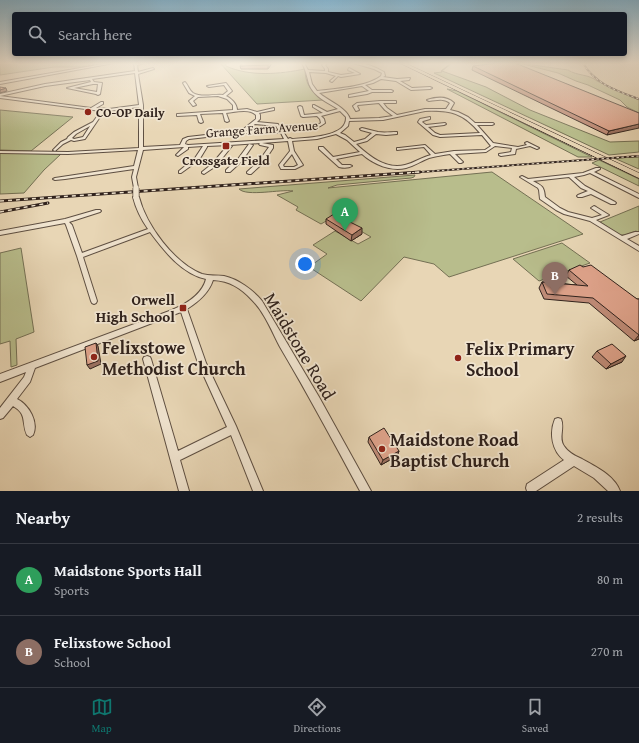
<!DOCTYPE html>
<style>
body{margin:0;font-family:"Gentium Book Plus",serif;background:#242831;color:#f1f3f6}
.you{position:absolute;left:305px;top:264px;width:14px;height:14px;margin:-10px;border:3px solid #fff;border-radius:50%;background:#1a73e8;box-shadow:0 0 0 6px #1a73e833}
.badge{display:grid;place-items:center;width:26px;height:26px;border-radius:50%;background:#0f766e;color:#fff;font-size:13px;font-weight:700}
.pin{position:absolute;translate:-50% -33px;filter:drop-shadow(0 1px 2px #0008)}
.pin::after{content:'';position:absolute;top:21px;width:14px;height:12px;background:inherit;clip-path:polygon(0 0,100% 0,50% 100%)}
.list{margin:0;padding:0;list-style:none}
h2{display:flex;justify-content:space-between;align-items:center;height:52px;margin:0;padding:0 16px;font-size:17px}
h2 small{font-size:13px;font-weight:400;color:#9ea1a6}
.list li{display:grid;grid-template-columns:26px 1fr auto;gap:12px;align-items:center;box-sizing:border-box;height:72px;padding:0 16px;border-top:1px solid #363941}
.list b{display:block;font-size:15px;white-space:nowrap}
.list p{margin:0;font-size:13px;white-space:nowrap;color:#9ea1a6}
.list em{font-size:13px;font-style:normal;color:#9ea1a6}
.icon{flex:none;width:22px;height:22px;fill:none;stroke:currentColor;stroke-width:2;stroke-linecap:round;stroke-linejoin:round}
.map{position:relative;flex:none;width:639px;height:491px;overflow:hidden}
.search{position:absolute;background:#171b24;box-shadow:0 2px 6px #0003;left:12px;right:12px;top:12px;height:44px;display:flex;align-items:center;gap:10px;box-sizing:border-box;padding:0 14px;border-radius:4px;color:#9ea1a6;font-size:15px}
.sheet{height:196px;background:#171b24}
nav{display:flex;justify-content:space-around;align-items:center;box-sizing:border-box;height:56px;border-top:1px solid #363941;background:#171b24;font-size:11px;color:#9ea1a6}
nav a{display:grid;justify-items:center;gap:2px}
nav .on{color:#0f766e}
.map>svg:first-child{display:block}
.green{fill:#b8bd8c;stroke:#747054}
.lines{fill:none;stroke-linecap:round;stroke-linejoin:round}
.minor-casing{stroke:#5e4f42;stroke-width:2}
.highway-casing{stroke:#30221c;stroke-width:1}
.minor{fill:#f0e4cf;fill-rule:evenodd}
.highway{fill:#e8d6b5;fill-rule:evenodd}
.rail-far1-casing{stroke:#30221c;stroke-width:2}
.rail-casing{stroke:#30221c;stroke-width:3}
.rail-far1{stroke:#f0e4cf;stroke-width:1;stroke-dasharray:2.5;stroke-linecap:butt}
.rail{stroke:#f0e4cf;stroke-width:1.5;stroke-dasharray:4;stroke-linecap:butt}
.minor-bridge-casing{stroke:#5e4f42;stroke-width:7;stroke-linecap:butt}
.minor-bridge{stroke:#f0e4cf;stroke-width:5.5}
.wall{fill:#bf8b77;stroke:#30221c}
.shaded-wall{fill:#9b7161;stroke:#30221c}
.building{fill:#dea28a;stroke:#30221c}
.poi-dot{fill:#8f2418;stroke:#f0e4cf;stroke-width:1.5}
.labels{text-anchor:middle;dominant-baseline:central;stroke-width:3.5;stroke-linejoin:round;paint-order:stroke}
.far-poi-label{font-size:13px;font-weight:bold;fill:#30221c;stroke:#f0e4cf;text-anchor:start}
.far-street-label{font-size:13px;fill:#30221c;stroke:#f0e4cf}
.poi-label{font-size:15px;font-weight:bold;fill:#30221c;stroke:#f0e4cf;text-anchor:end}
.near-street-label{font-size:18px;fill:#30221c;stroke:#f0e4cf}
.near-poi-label{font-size:18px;font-weight:bold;fill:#30221c;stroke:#f0e4cf;text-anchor:start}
</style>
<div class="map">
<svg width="639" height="491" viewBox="0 0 639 491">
<rect width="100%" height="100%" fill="#e8d6b5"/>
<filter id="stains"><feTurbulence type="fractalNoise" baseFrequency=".005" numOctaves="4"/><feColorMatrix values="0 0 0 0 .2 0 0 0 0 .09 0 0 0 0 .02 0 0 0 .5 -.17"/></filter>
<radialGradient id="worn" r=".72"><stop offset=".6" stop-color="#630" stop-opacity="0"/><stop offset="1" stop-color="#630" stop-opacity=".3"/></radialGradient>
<!-- green -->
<g class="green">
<path d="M 0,63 L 95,63 L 97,64 L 86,67 L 54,67 L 0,75 Z"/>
<path d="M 220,63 L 225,63 L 226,66 C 250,77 280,74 305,69 C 305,84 311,91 323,100 L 257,104 Z"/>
<path d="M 451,63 L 452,63 L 442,71 L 486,87 L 530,110 L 610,142 L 639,141 L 639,152 L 609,155 L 434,73 L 442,72 L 441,71 Z"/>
<path d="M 519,63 L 568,70 C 577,76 589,74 597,81 L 639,100 L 639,113 L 627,107 L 620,100 L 588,85 L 576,81 L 558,73 Z"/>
<path d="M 447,89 L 457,91 L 592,157 L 578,157 Z"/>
<path d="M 0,110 L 73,117 L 31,151 L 0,150 Z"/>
<path d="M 0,153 L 61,154 L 44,170 L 24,193 L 0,194 Z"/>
<path d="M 639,157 L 639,169 L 614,158 Z"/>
<path d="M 599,160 L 639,179 L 639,186 L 592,163 Z"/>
<path d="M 492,172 L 583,234 L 449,277 L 434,264 L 404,257 L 361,301 L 309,267 L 327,254 L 313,245 L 335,231 L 358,244 L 371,237 L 335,216 L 321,224 L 296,210 L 298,207 L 277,195 L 293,191 C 280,189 247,197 239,189 L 415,175 L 414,177 L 411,178 L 337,185 L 328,188 Z"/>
<path d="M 639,206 L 639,233 L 636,231 L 625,235 L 620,235 L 600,222 Z"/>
<path d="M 562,243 L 590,263 L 539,281 L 513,259 Z"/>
<path d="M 21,248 L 34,332 L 16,339 L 17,365 L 11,367 L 10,341 L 0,344 L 0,253 Z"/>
</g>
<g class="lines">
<!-- minor casing -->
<g class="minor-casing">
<g id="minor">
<path d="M 109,63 L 114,63 L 0,84 L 0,82 Z"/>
<path d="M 134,63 L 145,63 L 137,65 L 138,72 L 153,68 L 154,69 L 138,74 L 143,105 L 143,147 L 180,145 L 183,139 L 188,137 L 241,131 L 256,119 L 256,115 C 249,108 235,112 226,113 L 229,121 L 227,122 L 225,121 L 223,113 L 200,114 L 203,122 L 201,123 L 199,122 L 197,115 L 177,116 L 177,114 L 178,114 L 233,110 L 233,105 L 227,99 L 218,96 L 198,97 L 193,101 L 196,105 L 193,106 L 189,101 L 195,96 L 189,93 L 183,83 L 185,82 C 188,85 189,90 193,93 C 201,98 214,94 223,95 L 228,91 L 224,85 L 209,87 L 207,86 L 226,83 L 232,91 L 226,96 C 231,98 237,104 237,110 L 247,109 L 257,112 L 274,108 L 274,110 L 259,113 L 260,115 L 260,119 L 257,122 L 278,124 L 288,139 L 290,138 L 292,139 C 304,138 340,137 345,123 C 346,121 346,119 346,117 L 340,111 L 321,116 L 324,119 L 325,123 C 320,127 312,130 306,127 C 310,124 316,126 321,123 L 320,119 L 317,116 L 303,117 L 301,116 L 298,107 L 300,106 L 302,107 L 304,115 L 323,113 L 313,107 L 313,105 L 314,105 L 327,112 L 338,109 C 327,102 314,97 309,84 C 307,77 306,70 302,63 L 304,63 L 308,70 L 325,71 L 325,69 L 322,65 L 325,63 L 328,63 L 325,65 L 328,69 L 328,72 L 341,75 L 355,73 L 348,70 L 349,68 L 360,74 L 341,77 L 338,76 L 332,82 L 330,81 L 336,76 L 326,73 L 309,72 L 312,84 L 317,91 C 335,89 367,87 381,76 L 382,73 L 374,69 L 353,63 C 363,62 375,67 384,72 L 385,76 L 383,77 L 397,79 L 410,78 L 409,80 L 400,81 L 412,88 L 430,87 L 432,88 L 430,89 L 411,90 L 396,81 L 381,79 L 373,83 L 365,85 L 372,90 L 391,90 L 393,91 L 392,92 L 372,92 L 367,94 L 349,97 L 349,95 L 369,91 L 362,86 L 319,93 C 327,100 347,108 350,119 L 379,118 L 393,116 L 385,110 L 379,103 L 358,105 L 357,106 L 359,110 L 356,111 L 353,106 L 357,103 L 380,101 L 396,101 L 396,103 L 383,103 L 387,108 L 397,115 L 425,109 L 446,109 L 450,103 C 444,98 437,100 429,101 L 427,100 C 436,97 447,96 454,103 L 450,110 L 458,112 L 468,117 L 475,123 L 493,123 L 494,124 L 492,125 L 477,125 L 493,143 L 518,147 L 527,145 L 525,143 L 527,142 L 539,148 L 537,149 L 530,146 L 516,149 L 515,154 L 501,156 L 499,155 L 499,154 L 511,152 L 512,148 L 495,146 L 486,152 L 455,154 L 463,162 L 461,163 L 459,163 L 450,154 C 443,155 436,156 429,158 C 421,161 414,166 406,168 C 391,172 373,164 362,154 L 336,159 L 342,165 L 350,165 L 352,166 C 349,168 343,168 339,167 L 319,149 L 319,147 L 323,147 L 333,157 L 360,152 L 347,140 L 336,134 L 317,139 L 292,141 L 294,151 L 303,165 L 295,169 L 281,169 L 279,165 L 290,151 L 288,141 L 262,143 L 273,145 L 273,148 L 263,163 L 251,174 L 249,174 L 247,173 L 247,172 L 259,161 L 269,147 L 260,145 L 259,144 L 260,143 L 230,145 L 232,146 L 216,166 L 204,174 L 202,173 L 202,172 L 212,164 L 228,145 L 230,145 L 207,146 L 207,147 L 199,160 L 181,173 L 179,173 L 179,171 L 195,158 L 203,146 L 188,147 L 188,149 L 178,156 L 176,155 L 184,147 L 143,150 L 136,177 L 138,188 L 136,189 L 134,188 L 132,177 L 134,169 L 65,179 L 55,180 L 53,179 L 55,178 L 134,166 L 138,150 L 68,154 L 0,153 L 0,151 L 68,152 L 139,148 L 139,107 L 109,111 L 104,111 L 85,139 L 74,141 L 71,140 L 63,144 L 55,151 L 53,150 L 61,142 L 67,139 L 68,137 L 74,132 L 93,122 L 101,111 L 0,98 L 0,94 L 45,84 L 135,71 ZM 135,73 L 139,105 L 109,109 L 96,108 L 103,104 L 103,102 L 101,102 L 91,108 L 0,96 L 45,86 L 90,80 L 91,82 L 67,88 L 96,94 L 98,95 L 100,94 L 102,83 L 94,82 L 92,79 ZM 93,84 L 98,84 L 97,92 L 74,88 ZM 425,111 C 451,110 463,113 480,133 L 440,135 L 435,133 L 428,127 L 444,125 L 446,124 L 445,123 L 426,125 L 422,122 L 423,121 L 430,119 L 430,117 L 420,119 L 418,122 L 419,123 L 433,135 L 440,137 L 482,135 L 491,146 L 485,150 L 454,151 L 435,154 L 425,145 L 399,148 L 397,148 L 397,150 L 424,147 L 431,155 C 422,157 414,163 405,165 C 386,170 369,156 356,144 L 367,141 L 376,134 L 386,135 L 397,134 L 397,132 C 391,132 384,133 378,132 C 373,131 367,129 362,128 L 360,129 L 361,130 L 372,133 L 365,139 L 354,142 L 345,135 L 340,133 L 348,126 L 349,121 L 383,120 ZM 255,124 L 276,126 L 279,131 L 246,131 ZM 90,126 L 83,137 L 74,139 L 72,138 L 76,134 ZM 242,133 L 281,133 L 284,139 L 188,145 L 185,144 L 186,141 L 189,139 ZM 292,154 L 298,165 L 294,167 L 284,167 L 283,165 Z"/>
<path d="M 249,144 L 253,145 L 242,161 L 230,172 L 226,172 L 226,170 L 238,159 Z"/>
<path d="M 596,168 L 600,168 L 600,169 L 594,172 L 639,194 L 639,198 L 590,173 L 584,175 L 574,177 L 585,186 L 615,202 L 616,203 L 615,204 L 611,204 L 591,194 L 582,197 L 578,197 L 577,196 L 578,195 L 588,191 L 581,188 L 569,177 L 533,181 C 542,186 544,186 545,197 L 560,208 L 568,212 L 592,218 L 602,215 L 591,208 L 594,206 L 596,207 L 609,215 L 596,220 L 622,236 L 635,232 L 639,232 L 639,234 L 627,239 L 639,246 L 639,251 L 590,221 L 564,214 L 556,210 L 540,199 L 539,190 L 538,188 L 520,177 L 522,176 L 528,179 L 583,173 Z"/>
<path d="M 136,195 L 139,197 C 146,225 174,263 202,274 C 209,276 217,275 224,276 C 238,279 253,290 262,301 L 319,397 L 371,491 L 360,491 C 334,443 308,394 280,347 C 272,332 265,313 252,300 C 241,288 230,281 213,280 C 209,293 198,302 187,309 L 206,363 L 236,426 L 263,491 L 253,491 L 231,435 L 180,460 L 189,491 L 179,491 L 143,359 L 144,357 L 147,356 L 150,357 L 151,359 L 178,451 L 227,427 L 198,363 L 181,312 L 35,368 L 30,382 L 17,399 C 29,405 39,422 33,435 L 30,437 L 27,435 C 21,422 28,415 13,406 L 3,418 L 0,419 L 0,408 L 24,377 L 26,372 L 0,382 L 0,374 L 172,310 C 186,304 202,295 206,279 C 182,274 164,251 150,232 L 83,257 L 97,301 L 96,303 L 94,304 L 92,303 L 91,301 L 77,256 L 66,225 L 65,223 L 0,235 L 0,231 L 65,219 L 96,210 L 100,210 L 101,211 L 100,212 L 69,222 L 72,225 L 82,253 L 148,229 C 141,219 136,209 133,197 Z"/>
<path d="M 558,418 L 561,419 C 565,428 558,438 564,446 C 568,452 575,456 582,459 C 596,467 614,475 620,491 L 608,491 L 594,478 L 574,466 L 536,491 L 527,491 L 526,488 L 527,484 L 564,460 C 552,451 549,433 555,419 Z"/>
</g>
</g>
<!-- highway casing -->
<g class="highway-casing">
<path id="highway" d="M 400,63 L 405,63 L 639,173 L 639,178 Z"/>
</g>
<!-- minor -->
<use href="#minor" class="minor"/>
<!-- highway -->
<use href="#highway" class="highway"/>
<!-- rail-far1 casing -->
<g class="rail-far1-casing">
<g id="rail-far1">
<path d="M 583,63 C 595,84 617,91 639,99"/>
<path d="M 407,173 L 639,156"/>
</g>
</g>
<!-- rail casing -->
<g class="rail-casing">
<g id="rail">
<path d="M 0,201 L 420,172"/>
<path d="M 0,212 L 48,203"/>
</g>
</g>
<!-- rail-far1 -->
<use href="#rail-far1" class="rail-far1"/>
<!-- rail -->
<use href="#rail" class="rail"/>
<!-- minor-bridge casing -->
<g class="minor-bridge-casing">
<path id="minor-bridge" d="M 136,188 L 136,197"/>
</g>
<!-- minor-bridge -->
<use href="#minor-bridge" class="minor-bridge"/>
</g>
<!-- wall -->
<g class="wall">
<path d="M 272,63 L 268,69 L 241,69 L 240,66 Z"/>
<path d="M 473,66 L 639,113 L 607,135 L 472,70 Z"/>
<path d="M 326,219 L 362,234 L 351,241 L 326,224 Z"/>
<path d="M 583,267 L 637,299 L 639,299 L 639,339 L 634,341 L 589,303 L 544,299 L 539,288 L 542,282 L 577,285 L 566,276 L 569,270 Z"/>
<path d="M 597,351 L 622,362 L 606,369 L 592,357 Z"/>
<path d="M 369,437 L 399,451 L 397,456 L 381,465 L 368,442 Z"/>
</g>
<!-- shaded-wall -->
<g class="shaded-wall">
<path d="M 269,63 L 272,63 L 268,69 L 268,65 Z"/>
<path d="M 6,88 L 7,91 L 0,93 L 0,90 Z"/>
<path d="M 639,124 L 639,128 L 607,135 L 609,131 Z"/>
<path d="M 362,228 L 362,234 L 351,241 L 352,235 Z"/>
<path d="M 639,335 L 639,339 L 634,341 Z"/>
<path d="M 96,343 L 98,346 L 101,364 L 90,369 L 87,365 Z"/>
<path d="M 626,356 L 622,362 L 606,369 L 611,364 Z"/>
<path d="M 399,451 L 397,456 L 381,465 L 383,460 Z"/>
</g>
<!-- building -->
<g class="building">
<path d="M 242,63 L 269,63 L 268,65 L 240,66 Z"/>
<path d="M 498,63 L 515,63 L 639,113 L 639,124 L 609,131 L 473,66 Z"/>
<path d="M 0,87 L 6,88 L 0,90 Z"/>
<path d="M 334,214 L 362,228 L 352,235 L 326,219 Z"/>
<path d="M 580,265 L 583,267 L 591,265 L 637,299 L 639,299 L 639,335 L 593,298 L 547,294 L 542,282 L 588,286 L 569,270 Z"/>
<path d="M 96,343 L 98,361 L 87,365 L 85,347 Z"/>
<path d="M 612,344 L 626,356 L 611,364 L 597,351 Z"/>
<path d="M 384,428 L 399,451 L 383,460 L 369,437 Z"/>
</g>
<!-- sky -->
<linearGradient id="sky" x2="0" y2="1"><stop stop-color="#87b6d0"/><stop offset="0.48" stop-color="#f5edde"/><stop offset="1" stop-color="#f5edde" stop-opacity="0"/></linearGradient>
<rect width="639" height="132" fill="url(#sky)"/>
<!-- markers -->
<g class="poi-dot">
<circle cx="88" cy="112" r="4"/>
<rect x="222" y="142" width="8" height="8" rx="2"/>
<rect x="179" y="304" width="8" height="8" rx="2"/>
<circle cx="94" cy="357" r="4"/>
<circle cx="458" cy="358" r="4"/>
<circle cx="382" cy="449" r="4"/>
</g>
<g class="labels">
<!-- far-poi labels -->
<g class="far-poi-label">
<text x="96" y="112">CO-OP Daily</text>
<text x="226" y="160" text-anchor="middle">Crossgate Field</text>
</g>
<!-- far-street labels -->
<g class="far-street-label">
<text transform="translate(262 129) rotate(-4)">Grange Farm Avenue</text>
</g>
<!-- poi labels -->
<g class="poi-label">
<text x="175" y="299">Orwell<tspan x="175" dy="17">High School</tspan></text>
</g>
<!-- near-street labels -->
<g class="near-street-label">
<text transform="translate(300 346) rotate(59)">Maidstone Road</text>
</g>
<!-- near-poi labels -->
<g class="near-poi-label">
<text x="102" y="347">Felixstowe<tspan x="102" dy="21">Methodist Church</tspan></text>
<text x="466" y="348">Felix Primary<tspan x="466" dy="21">School</tspan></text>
<text x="390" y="439">Maidstone Road<tspan x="390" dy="21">Baptist Church</tspan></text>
</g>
</g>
<rect width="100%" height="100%" filter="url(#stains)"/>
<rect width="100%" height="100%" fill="url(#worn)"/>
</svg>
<div class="you"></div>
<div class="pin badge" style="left:345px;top:231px;background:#2e9e5b">A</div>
<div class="pin badge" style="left:555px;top:295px;background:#8d6e63">B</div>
<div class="search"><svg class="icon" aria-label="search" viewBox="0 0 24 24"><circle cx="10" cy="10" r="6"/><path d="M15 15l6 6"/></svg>Search here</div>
</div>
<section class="sheet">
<h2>Nearby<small>2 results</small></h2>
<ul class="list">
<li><span class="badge" style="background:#2e9e5b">A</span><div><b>Maidstone Sports Hall</b><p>Sports</p></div><em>80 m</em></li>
<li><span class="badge" style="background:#8d6e63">B</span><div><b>Felixstowe School</b><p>School</p></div><em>270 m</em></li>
</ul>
</section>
<nav>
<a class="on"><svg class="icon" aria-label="map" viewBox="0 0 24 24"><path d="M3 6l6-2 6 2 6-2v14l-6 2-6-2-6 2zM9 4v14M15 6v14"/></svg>Map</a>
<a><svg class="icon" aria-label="directions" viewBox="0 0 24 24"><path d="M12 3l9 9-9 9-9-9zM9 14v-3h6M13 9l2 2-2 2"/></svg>Directions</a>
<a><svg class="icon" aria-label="saved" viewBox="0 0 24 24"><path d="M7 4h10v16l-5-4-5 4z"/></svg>Saved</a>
</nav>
